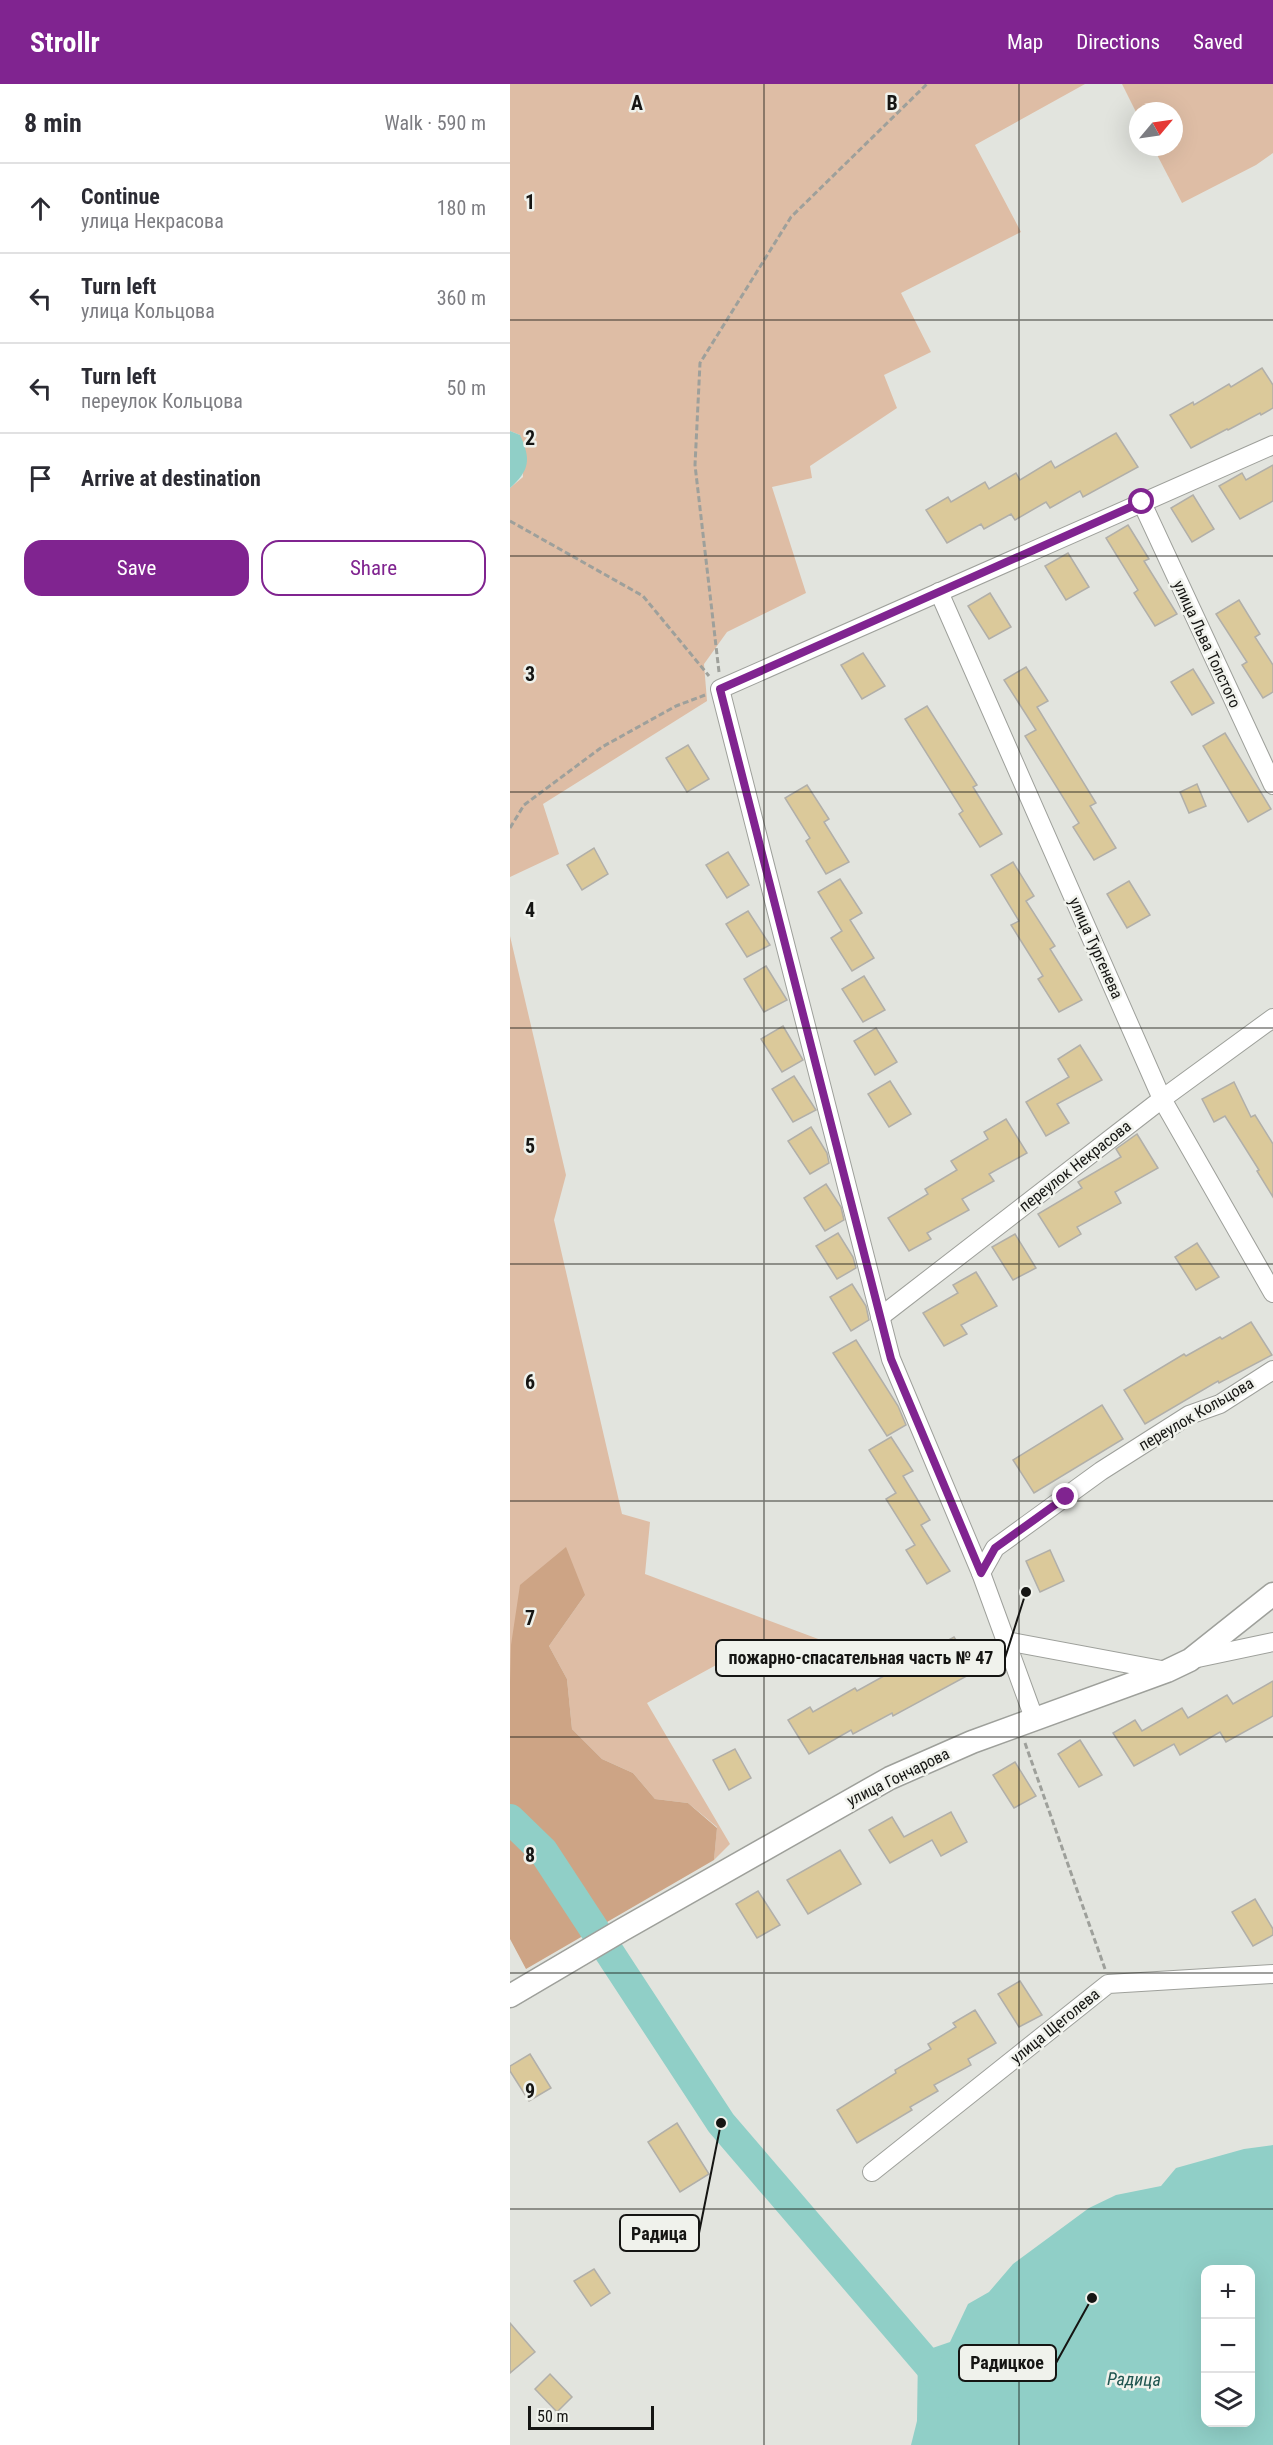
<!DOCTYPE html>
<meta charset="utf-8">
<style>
body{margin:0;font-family:"Roboto Condensed",sans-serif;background:#f2f2f3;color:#2b2b33}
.controls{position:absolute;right:18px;bottom:18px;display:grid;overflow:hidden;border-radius:12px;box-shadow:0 6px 24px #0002}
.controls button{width:54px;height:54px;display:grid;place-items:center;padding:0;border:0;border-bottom:2px solid #e1e1e2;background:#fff;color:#2b2b33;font:30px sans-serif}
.compass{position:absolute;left:619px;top:18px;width:54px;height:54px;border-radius:50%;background:#fff;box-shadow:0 6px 24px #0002;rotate:61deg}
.scale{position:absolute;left:18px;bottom:15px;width:126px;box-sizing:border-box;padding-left:6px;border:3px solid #151513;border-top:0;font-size:16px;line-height:21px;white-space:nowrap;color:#151513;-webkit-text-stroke:4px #f0f2ec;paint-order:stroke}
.stop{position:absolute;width:18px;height:18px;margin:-14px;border:4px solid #802490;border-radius:50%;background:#fff}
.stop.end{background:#802490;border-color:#fff;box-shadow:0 2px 6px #0008}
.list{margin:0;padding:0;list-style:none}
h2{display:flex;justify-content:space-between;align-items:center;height:78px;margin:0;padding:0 24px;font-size:26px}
h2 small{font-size:20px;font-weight:400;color:#7c7c81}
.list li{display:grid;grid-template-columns:39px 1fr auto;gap:18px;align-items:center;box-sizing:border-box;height:90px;padding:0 24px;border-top:2px solid #e1e1e2}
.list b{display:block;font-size:22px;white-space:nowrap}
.list p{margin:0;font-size:20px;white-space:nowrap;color:#7c7c81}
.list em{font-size:20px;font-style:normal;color:#7c7c81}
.actions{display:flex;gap:12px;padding:18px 24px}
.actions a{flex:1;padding:14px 0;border:2px solid #802490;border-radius:18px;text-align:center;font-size:21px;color:#802490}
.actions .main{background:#802490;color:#fff}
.icon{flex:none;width:33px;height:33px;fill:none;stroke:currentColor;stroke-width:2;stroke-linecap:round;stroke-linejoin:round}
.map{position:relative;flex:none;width:763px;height:2361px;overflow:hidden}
header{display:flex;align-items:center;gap:36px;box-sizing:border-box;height:84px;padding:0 30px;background:#802490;color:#fff}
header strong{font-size:28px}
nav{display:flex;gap:33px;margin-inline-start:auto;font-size:21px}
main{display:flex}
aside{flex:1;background:#fff}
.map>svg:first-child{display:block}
.green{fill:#debda5}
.forest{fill:#cda485}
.water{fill:#90cfc7;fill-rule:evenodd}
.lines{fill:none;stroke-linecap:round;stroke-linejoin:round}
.river{stroke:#90cfc7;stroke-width:30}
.building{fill:#dbc99a;stroke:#b1afa9;stroke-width:1.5}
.minor-casing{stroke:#9ea09b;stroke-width:20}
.tertiary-casing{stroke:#9ea09b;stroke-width:25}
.path{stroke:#9ea09b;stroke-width:3;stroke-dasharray:6 3;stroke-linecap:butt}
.minor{stroke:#fff;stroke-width:18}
.tertiary{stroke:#fff;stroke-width:22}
.route{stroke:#802490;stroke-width:8}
.grid{fill:none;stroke:#151513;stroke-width:1.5;stroke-opacity:0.55}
.labels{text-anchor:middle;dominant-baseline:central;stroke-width:5;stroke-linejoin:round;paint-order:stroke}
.street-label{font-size:16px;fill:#151513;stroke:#f0f2ec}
.water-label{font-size:18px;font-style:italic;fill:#205550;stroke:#f0f2ec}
.grid-label{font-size:20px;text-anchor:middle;font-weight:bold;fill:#151513;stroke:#f0f2ec;stroke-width:5;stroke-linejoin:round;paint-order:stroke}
.leader{fill:none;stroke:#151513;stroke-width:2}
.callout-dot{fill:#151513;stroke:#f0f2ec;stroke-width:2}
.callout{fill:#f0f2ec;stroke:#151513;stroke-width:2}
.callout-label{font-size:18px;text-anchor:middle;font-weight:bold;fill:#151513}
</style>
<header>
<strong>Strollr</strong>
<nav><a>Map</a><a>Directions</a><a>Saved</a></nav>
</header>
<main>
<aside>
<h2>8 min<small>Walk · 590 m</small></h2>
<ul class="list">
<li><svg class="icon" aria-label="ahead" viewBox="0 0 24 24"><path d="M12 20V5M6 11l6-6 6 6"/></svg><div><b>Continue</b><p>улица Некрасова</p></div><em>180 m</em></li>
<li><svg class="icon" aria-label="left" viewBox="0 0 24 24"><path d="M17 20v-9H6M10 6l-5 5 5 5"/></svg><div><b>Turn left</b><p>улица Кольцова</p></div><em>360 m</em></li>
<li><svg class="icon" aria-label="left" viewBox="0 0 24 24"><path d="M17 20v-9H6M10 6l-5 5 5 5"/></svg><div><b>Turn left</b><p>переулок Кольцова</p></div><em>50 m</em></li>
<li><svg class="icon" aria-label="arrive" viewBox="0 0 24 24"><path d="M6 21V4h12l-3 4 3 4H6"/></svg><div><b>Arrive at destination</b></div></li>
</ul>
<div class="actions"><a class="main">Save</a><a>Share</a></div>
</aside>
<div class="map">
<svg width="763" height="2361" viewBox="0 0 763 2361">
<rect width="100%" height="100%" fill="#e2e4de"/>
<!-- green -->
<g class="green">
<path d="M 0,0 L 575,0 L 465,61 L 511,148 L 391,209 L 421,268 L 374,291 L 387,324 L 300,382 L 302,394 L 262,403 L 296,509 L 217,548 L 194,580 L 197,617 L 33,720 L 49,770 L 0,793 L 0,404 L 13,393 L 10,351 L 0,347 Z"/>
<path d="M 612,0 L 763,0 L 763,69 L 746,81 L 672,119 L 643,63 L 664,63 L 664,27 L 628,27 L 628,32 Z"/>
<path d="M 0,852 L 56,1091 L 44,1136 L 112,1430 L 140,1438 L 135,1490 L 319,1559 L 270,1583 L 218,1586 L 208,1580 L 137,1619 L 220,1760 L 204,1776 L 207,1743 L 178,1719 L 145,1715 L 123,1689 L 92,1675 L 62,1645 L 57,1595 L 39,1562 L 75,1511 L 0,1597 Z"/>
</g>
<!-- forest -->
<path class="forest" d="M 56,1463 L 75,1511 L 39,1562 L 57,1595 L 62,1645 L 92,1675 L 123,1689 L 145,1715 L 178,1719 L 207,1744 L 204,1776 L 16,1885 L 0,1855 L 0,1597 L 1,1561 L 10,1501 Z"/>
<!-- water -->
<g class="water">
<path d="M 0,347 L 10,351 C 21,375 20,386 0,404 Z"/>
<path d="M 763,2061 L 763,2361 L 401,2361 L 407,2337 L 408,2269 L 440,2258 L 458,2220 L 479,2208 L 503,2180 L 579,2124 L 606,2111 L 651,2102 L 666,2084 L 734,2065 ZM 696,2186 L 740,2186 L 740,2338 L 696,2338 Z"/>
</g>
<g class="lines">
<!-- river -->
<path class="river" d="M 0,1735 L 33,1767 L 211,2039 L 434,2299 L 436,2299"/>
</g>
<!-- building -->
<g class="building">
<path d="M 752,284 L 763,301 L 763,324 L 751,331 L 750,329 L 718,346 L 717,345 L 681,364 L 660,331 L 683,318 L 684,321 L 719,300 L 721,303 Z"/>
<path d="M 606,349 L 628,383 L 573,413 L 570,407 L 540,424 L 536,418 L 505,436 L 501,430 L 474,445 L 471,440 L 437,459 L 416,426 L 438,413 L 441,418 L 475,398 L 479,405 L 506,389 L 510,396 L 541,377 L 545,384 Z"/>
<path d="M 763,381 L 763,417 L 730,435 L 709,402 L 732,389 L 736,396 Z"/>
<path d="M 683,411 L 704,445 L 682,458 L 661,424 Z"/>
<path d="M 618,441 L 639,475 L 634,477 L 667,530 L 645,542 L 624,509 L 628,506 L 596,454 Z"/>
<path d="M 558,469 L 579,503 L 556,516 L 535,482 Z"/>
<path d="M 480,509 L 501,543 L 479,555 L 458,522 Z"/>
<path d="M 729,516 L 750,550 L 745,553 L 763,581 L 763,608 L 753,614 L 732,581 L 737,578 L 706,530 Z"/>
<path d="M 353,569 L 375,602 L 352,615 L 331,581 Z"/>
<path d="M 516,583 L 538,617 L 527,623 L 586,719 L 580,722 L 606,764 L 584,776 L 563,743 L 569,739 L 515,652 L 526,646 L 494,596 Z"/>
<path d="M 683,585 L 704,619 L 682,631 L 661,598 Z"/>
<path d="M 417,622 L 467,701 L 463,703 L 492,750 L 470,763 L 449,730 L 453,727 L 395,635 Z"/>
<path d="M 715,649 L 761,725 L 738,738 L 693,662 Z"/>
<path d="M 178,661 L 199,695 L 177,708 L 156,674 Z"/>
<path d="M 687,700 L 696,722 L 679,729 L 670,708 Z"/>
<path d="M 297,701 L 319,735 L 314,738 L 339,778 L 316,790 L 296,757 L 300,754 L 275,714 Z"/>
<path d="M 84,764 L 98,790 L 72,806 L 57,781 Z"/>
<path d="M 218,768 L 239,801 L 217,814 L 196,781 Z"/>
<path d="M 503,778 L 524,812 L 516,817 L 545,862 L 540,865 L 572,916 L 549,928 L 528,895 L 533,892 L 501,841 L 509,837 L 481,791 Z"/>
<path d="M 330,795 L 352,829 L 340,836 L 364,874 L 342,887 L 321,854 L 332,847 L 308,808 Z"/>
<path d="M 619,797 L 640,831 L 617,844 L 597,810 Z"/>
<path d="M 238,827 L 260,861 L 237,873 L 216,840 Z"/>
<path d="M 256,882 L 277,916 L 254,928 L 234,895 Z"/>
<path d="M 354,892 L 375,926 L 353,938 L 332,905 Z"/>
<path d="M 273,942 L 293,976 L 272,988 L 251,955 Z"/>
<path d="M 366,944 L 387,978 L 365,991 L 344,957 Z"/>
<path d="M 570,961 L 592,996 L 547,1020 L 559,1039 L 536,1052 L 516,1018 L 559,993 L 548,975 Z"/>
<path d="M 284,992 L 306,1026 L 283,1038 L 262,1005 Z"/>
<path d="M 380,997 L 401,1030 L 379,1043 L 358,1010 Z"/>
<path d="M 724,998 L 741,1033 L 745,1031 L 763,1060 L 763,1113 L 747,1087 L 749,1086 L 715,1032 L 704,1038 L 692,1015 Z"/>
<path d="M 496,1035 L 517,1069 L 479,1090 L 484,1097 L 452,1115 L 459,1126 L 417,1149 L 421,1155 L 399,1167 L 378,1134 L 418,1110 L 415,1105 L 447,1086 L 441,1077 L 478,1055 L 474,1048 Z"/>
<path d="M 301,1043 L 317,1069 L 319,1079 L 300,1090 L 278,1057 Z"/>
<path d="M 627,1050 L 648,1084 L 605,1108 L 611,1119 L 567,1143 L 571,1150 L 549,1163 L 528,1130 L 572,1104 L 568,1098 L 611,1073 L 606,1065 Z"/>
<path d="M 316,1100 L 331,1123 L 334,1136 L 315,1147 L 294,1114 Z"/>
<path d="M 328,1149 L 343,1173 L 346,1184 L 327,1195 L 306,1162 Z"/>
<path d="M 505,1150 L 526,1184 L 503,1196 L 482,1163 Z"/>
<path d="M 687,1159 L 709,1193 L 686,1206 L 665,1173 Z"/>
<path d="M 466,1188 L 487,1222 L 451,1241 L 457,1250 L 434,1262 L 413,1229 L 448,1209 L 443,1201 Z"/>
<path d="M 342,1200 L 356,1222 L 359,1236 L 341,1247 L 320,1213 Z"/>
<path d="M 741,1238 L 762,1271 L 709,1299 L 708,1297 L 635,1340 L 614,1306 L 674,1270 L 676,1272 L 710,1253 L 712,1255 Z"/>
<path d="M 346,1256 L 388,1322 L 396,1341 L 377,1352 L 323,1269 Z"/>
<path d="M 592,1321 L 613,1355 L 524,1409 L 503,1376 Z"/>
<path d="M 381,1353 L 403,1387 L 393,1392 L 420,1436 L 411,1441 L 440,1487 L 417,1500 L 396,1466 L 405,1461 L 376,1415 L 386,1409 L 359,1366 Z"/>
<path d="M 540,1466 L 554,1497 L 530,1508 L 516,1477 Z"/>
<path d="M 444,1553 L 466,1587 L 383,1632 L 382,1629 L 343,1650 L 341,1646 L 299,1670 L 278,1636 L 300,1623 L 303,1628 L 345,1604 L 347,1607 Z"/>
<path d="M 763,1597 L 763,1632 L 716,1658 L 710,1648 L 670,1671 L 664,1660 L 624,1682 L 603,1649 L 625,1636 L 632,1647 L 672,1624 L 678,1634 L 717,1611 L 723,1620 Z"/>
<path d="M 570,1656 L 592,1691 L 569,1703 L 548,1670 Z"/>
<path d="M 225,1665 L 241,1694 L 219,1706 L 203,1676 Z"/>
<path d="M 505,1678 L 526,1712 L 504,1724 L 483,1691 Z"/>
<path d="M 441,1728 L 457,1758 L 431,1772 L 422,1756 L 380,1779 L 359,1746 L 382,1733 L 394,1753 Z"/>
<path d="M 330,1766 L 351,1800 L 298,1830 L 277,1796 Z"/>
<path d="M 248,1807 L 270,1841 L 247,1854 L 226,1820 Z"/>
<path d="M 745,1815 L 763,1845 L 763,1851 L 743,1862 L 722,1828 Z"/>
<path d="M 510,1897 L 532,1931 L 509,1943 L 488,1910 Z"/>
<path d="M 465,1926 L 486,1959 L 458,1975 L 461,1981 L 424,2001 L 428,2007 L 400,2023 L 402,2026 L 347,2059 L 327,2026 L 386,1989 L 385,1986 L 421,1965 L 418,1960 L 446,1943 L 443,1939 Z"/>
<path d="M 20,1970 L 41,2004 L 19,2017 L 0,1987 L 0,1982 Z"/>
<path d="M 167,2039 L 199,2090 L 170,2108 L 138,2058 Z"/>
<path d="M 84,2185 L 100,2209 L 81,2222 L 64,2197 Z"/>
<path d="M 0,2239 L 25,2268 L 0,2289 Z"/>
<path d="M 40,2290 L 62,2313 L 47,2328 L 25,2305 Z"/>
</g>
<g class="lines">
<!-- minor casing -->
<g class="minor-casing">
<g id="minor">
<path d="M 632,419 L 763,701"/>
<path d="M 429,508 L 652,1015 L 763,1209"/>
<path d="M 370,1233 L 652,1015 L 763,934"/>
<path d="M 471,1489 L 485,1464 L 591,1387 L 679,1331 L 710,1320 L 763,1286"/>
<path d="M 496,1557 L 657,1587"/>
<path d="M 683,1575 L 763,1558"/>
<path d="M 524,1634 L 471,1489 L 381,1275 L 210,605 L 763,361"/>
<path d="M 362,2088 L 598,1900 L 763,1890"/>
</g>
</g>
<!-- tertiary casing -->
<g class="tertiary-casing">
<path id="tertiary" d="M 0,1912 L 112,1846 L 380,1694 L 462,1658 L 657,1587 L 680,1576 L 763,1510"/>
</g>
<!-- path -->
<g class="path">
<path d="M 0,437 L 133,512 L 199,592"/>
<path d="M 209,588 L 185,381 L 190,279 L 281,133 L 417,0"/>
<path d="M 0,744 L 14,721 L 92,663 L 166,622 L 195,611"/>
<path d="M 515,1659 L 595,1885"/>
</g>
<!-- minor -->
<use href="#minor" class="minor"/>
<!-- tertiary -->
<use href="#tertiary" class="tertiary"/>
</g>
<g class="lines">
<!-- route -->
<path class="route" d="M 556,1413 L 485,1464 L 471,1489 L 381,1275 L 210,605 L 632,418"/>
</g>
<!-- grid -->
<path class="grid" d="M 254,0 L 254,2361M 509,0 L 509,2361M 0,236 L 763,236M 0,472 L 763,472M 0,708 L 763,708M 0,944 L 763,944M 0,1180 L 763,1180M 0,1417 L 763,1417M 0,1653 L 763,1653M 0,1889 L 763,1889M 0,2125 L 763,2125"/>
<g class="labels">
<!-- street labels -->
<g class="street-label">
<text transform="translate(697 560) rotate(65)">улица Льва Толстого</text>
<text transform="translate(586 864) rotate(66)">улица Тургенева</text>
<text transform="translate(565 1082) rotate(-38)">переулок Некрасова</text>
<text transform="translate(686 1330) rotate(-30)">переулок Кольцова</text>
<text transform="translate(388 1693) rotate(-26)">улица Гончарова</text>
<text transform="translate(545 1942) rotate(-39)">улица Щеголева</text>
</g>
<!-- water labels -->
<g class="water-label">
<text transform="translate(624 2295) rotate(1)">Радица</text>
</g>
</g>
<g class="grid-label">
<text x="127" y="26">A</text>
<text x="382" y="26">B</text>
<text x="20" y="125">1</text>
<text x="20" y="361">2</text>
<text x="20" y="597">3</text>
<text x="20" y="833">4</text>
<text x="20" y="1069">5</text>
<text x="20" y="1305">6</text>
<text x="20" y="1541">7</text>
<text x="20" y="1778">8</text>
<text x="20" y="2014">9</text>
</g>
<!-- callouts -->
<path class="leader" d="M516 1508L495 1574M211 2039L189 2149M582 2214L546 2279"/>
<g class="callout-dot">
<circle cx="516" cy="1508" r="6"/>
<circle cx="211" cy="2039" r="6"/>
<circle cx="582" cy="2214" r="6"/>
</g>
<g class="callout">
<rect x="206" y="1556" width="289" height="36" rx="6"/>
<rect x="110" y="2131" width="79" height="36" rx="6"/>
<rect x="449" y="2261" width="97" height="36" rx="6"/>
</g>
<g class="callout-label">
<text x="351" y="1580">пожарно-спасательная часть № 47</text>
<text x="149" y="2156">Радица</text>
<text x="497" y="2285">Радицкое</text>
</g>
</svg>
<div class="controls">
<button>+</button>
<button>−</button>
<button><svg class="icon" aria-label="layers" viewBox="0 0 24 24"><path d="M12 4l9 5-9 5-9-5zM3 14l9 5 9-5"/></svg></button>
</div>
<svg class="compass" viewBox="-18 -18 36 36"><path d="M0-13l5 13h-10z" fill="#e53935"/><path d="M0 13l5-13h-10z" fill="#7c7c81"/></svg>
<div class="scale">50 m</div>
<div class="stop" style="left:632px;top:418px"></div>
<div class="stop end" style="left:556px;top:1413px"></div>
</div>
</main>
